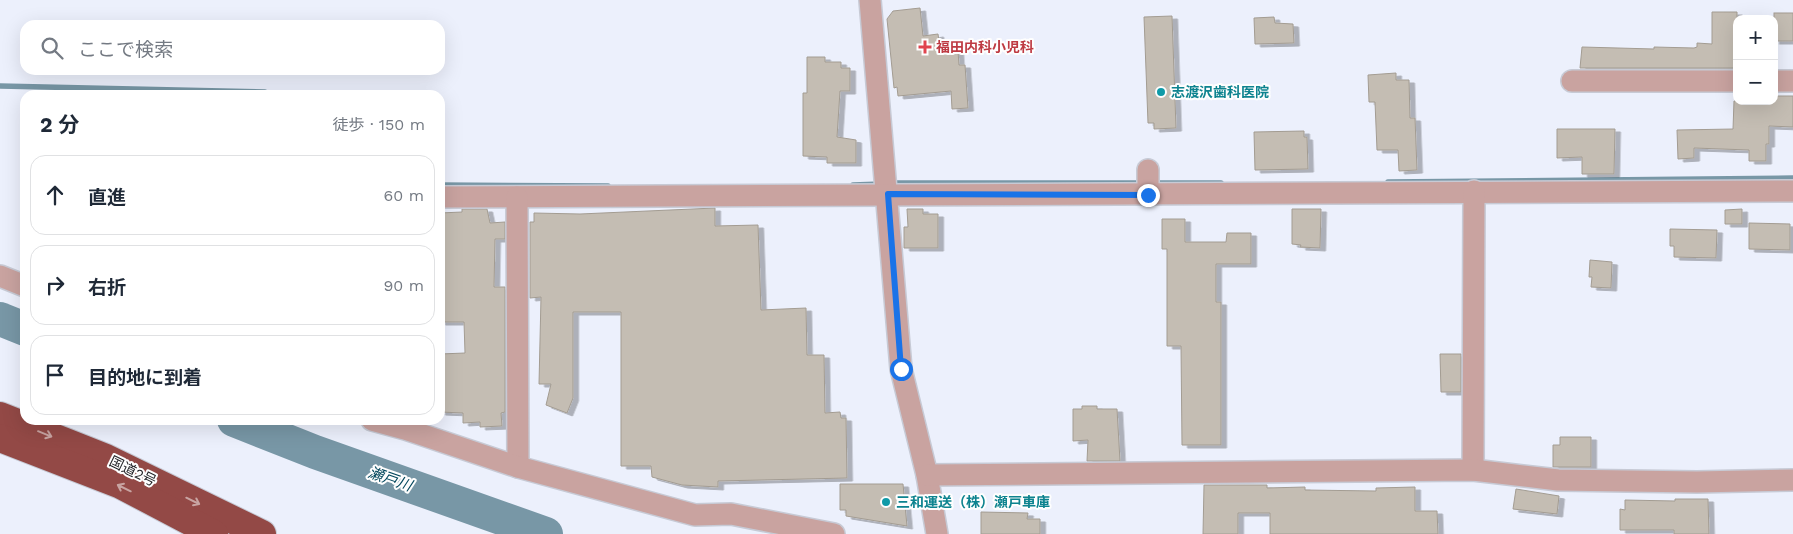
<!DOCTYPE html>
<html lang="ja">
<meta charset="utf-8">
<style>
body{margin:0;font-family:"Work Sans","Noto Sans JP",sans-serif;background:#f6f6f7;color:#1f2937}
.controls{position:absolute;right:15px;top:15px;display:grid;overflow:hidden;border-radius:10px;box-shadow:0 5px 20px #0002}
.controls button{width:45px;height:45px;display:grid;place-items:center;padding:0;border:0;border-bottom:1px solid #e0e1e3;background:#fff;color:#1f2937;font:25px sans-serif}
.stop{position:absolute;width:15px;height:15px;margin:-11px;border:4px solid #1a73e8;border-radius:50%;background:#fff}
.stop.end{background:#1a73e8;border-color:#fff;box-shadow:0 1px 5px #0008}
.list{margin:0;padding:0;list-style:none}
h2{display:flex;justify-content:space-between;align-items:center;height:65px;margin:0;padding:0 20px;font-size:21px}
h2 small{font-size:16px;font-weight:400;color:#747a83}
.list li{display:grid;grid-template-columns:32px 1fr auto;gap:15px;align-items:center;box-sizing:border-box;height:80px;margin:0 10px 10px;padding:0 10px;border:1px solid #e0e1e3;border-radius:15px}
.list b{display:block;font-size:19px;white-space:nowrap}
.list em{font-size:16px;font-style:normal;color:#747a83}
.icon{flex:none;width:28px;height:28px;fill:none;stroke:currentColor;stroke-width:2;stroke-linecap:round;stroke-linejoin:round}
.map{position:relative;flex:none;width:1793px;height:534px;overflow:hidden}
.search{position:absolute;background:#fff;box-shadow:0 5px 20px #0002;left:20px;top:20px;width:425px;height:55px;display:flex;align-items:center;gap:12px;box-sizing:border-box;padding:0 18px;border-radius:15px;color:#747a83;font-size:19px}
.panel{position:absolute;background:#fff;box-shadow:0 5px 20px #0002;left:20px;top:90px;width:425px;height:335px;border-radius:15px}
.map>svg:first-child{display:block}
.lines{fill:none;stroke-linecap:round;stroke-linejoin:round}
.stream{stroke:#7897a6;stroke-width:5.5}
.river{stroke:#7897a6;stroke-width:34}
.building{fill:#c4bdb3;stroke:#a39c92;filter:url(#shadow)}
.minor-casing{stroke:#c7cad5;stroke-width:24}
.highway-casing{stroke:#c7cad5;stroke-width:30}
.minor{stroke:#c9a3a0;stroke-width:21}
.highway{stroke:#934946;stroke-width:28}
.oneway{stroke:#c8a4a2}
.route{stroke:#1a73e8;stroke-width:6}
.health-dot{fill:#e0444e;stroke:#fefefe;stroke-width:2}
.culture-dot{fill:#0f9aa8;stroke:#fefefe;stroke-width:2}
.labels{text-anchor:middle;dominant-baseline:central;stroke-width:4;stroke-linejoin:round;paint-order:stroke}
.health-label{font-size:14px;font-weight:bold;fill:#be3a42;stroke:#fefefe;text-anchor:start}
.culture-label{font-size:14px;font-weight:bold;fill:#0d838f;stroke:#fefefe;text-anchor:start}
.street-label{font-size:14px;fill:#1e1f23;stroke:#fefefe}
.water-label{font-size:15px;font-style:italic;fill:#03475d;stroke:#fefefe}
</style>
<div class="map">
<svg width="1793" height="534" viewBox="0 0 1793 534">
<defs>
<filter id="shadow"><feDropShadow dx="5.5" dy="3" stdDeviation="0" flood-color="#0004"/></filter>
</defs>
<rect width="100%" height="100%" fill="#ecf0fc"/>
<g class="lines">
<!-- stream -->
<g class="stream">
<path d="M 0,86 L 265,92 L 266,95"/>
<path d="M 1388,182 L 1793,178"/>
<path d="M 890,183 L 1143,183"/>
<path d="M 1153,183 L 1221,183"/>
<path d="M 440,185 L 608,186"/>
<path d="M 853,185 L 881,184"/>
</g>
<!-- river -->
<g class="river">
<path d="M 0,319 L 25,329"/>
<path d="M 234,420 L 315,452 L 546,534"/>
</g>
</g>
<!-- building -->
<g class="building">
<path d="M 920,8 L 923,36 L 938,34 L 940,47 L 954,45 L 955,51 L 958,51 L 959,65 L 965,65 L 968,108 L 952,109 L 951,91 L 898,96 L 897,87 L 894,88 L 887,19 L 893,11 Z"/>
<path d="M 1712,12 L 1737,12 L 1737,68 L 1580,68 L 1582,47 L 1654,49 L 1654,47 L 1694,48 L 1697,47 L 1697,43 L 1712,44 Z"/>
<rect x="1774" y="13" width="19" height="28"/>
<path d="M 1172,16 L 1176,128 L 1154,129 L 1154,123 L 1148,123 L 1144,17 Z"/>
<path d="M 1274,17 L 1275,23 L 1293,24 L 1294,43 L 1255,44 L 1254,18 Z"/>
<path d="M 807,57 L 825,57 L 825,62 L 841,62 L 841,68 L 850,68 L 850,91 L 840,91 L 837,137 L 856,140 L 856,163 L 827,163 L 827,157 L 803,156 L 803,93 L 807,93 Z"/>
<path d="M 1396,73 L 1396,80 L 1409,80 L 1410,118 L 1415,118 L 1417,170 L 1399,171 L 1398,150 L 1377,150 L 1375,102 L 1369,102 L 1368,75 Z"/>
<path d="M 1776,96 L 1793,96 L 1793,127 L 1769,126 L 1769,144 L 1766,144 L 1766,161 L 1749,161 L 1749,150 L 1694,148 L 1694,158 L 1678,159 L 1677,130 L 1733,129 L 1734,101 L 1774,101 Z"/>
<path d="M 1557,129 L 1615,129 L 1614,174 L 1582,174 L 1582,157 L 1557,158 Z"/>
<path d="M 1304,131 L 1304,137 L 1307,137 L 1308,169 L 1255,170 L 1254,132 Z"/>
<path d="M 715,208 L 715,226 L 758,225 L 761,310 L 806,308 L 807,355 L 824,355 L 825,413 L 840,412 L 841,418 L 846,418 L 847,478 L 718,481 L 718,487 L 682,485 L 652,477 L 651,466 L 621,466 L 621,312 L 573,312 L 573,398 L 567,413 L 546,405 L 551,384 L 539,384 L 541,297 L 530,298 L 530,222 L 534,222 L 534,213 L 580,214 Z"/>
<path d="M 462,209 L 487,209 L 490,223 L 505,222 L 505,239 L 495,239 L 494,287 L 505,287 L 505,412 L 501,413 L 502,426 L 480,427 L 480,422 L 463,423 L 463,413 L 440,412 L 440,354 L 465,353 L 464,322 L 440,322 L 440,213 L 462,212 Z"/>
<path d="M 907,209 L 923,209 L 923,214 L 938,214 L 938,248 L 904,248 L 904,227 L 908,227 Z"/>
<path d="M 1292,209 L 1321,209 L 1320,248 L 1300,247 L 1301,245 L 1292,244 Z"/>
<path d="M 1742,209 L 1742,224 L 1725,224 L 1725,210 Z"/>
<path d="M 1162,219 L 1185,219 L 1185,242 L 1226,242 L 1227,233 L 1251,233 L 1251,264 L 1216,264 L 1216,302 L 1221,302 L 1221,445 L 1182,445 L 1181,346 L 1167,346 L 1167,249 L 1162,249 Z"/>
<path d="M 1749,223 L 1790,224 L 1790,250 L 1749,249 Z"/>
<path d="M 1670,229 L 1717,230 L 1716,258 L 1674,257 L 1674,246 L 1670,246 Z"/>
<path d="M 1590,260 L 1612,262 L 1611,288 L 1591,287 L 1592,277 L 1589,277 Z"/>
<path d="M 1440,354 L 1461,354 L 1461,392 L 1441,392 Z"/>
<path d="M 1082,406 L 1097,406 L 1097,409 L 1117,409 L 1120,461 L 1087,461 L 1088,440 L 1073,441 L 1073,409 L 1082,409 Z"/>
<path d="M 1560,437 L 1591,437 L 1591,467 L 1553,467 L 1553,445 L 1560,445 Z"/>
<path d="M 840,484 L 903,484 L 907,526 L 846,516 L 846,510 L 840,510 Z"/>
<path d="M 1204,485 L 1267,485 L 1267,488 L 1305,487 L 1305,490 L 1376,491 L 1376,488 L 1415,487 L 1415,511 L 1437,511 L 1438,534 L 1270,534 L 1270,513 L 1238,513 L 1238,534 L 1203,534 Z"/>
<path d="M 1516,489 L 1559,496 L 1557,514 L 1513,509 Z"/>
<path d="M 1675,499 L 1708,499 L 1709,534 L 1674,534 L 1674,530 L 1620,530 L 1620,509 L 1625,510 L 1625,500 L 1675,501 Z"/>
<path d="M 981,512 L 1028,513 L 1027,519 L 1040,519 L 1040,534 L 981,534 Z"/>
</g>
<g class="lines">
<!-- minor casing -->
<g class="minor-casing">
<g id="minor">
<path d="M 870,0 L 901,369 L 927,475 L 937,534"/>
<path d="M 1572,81 L 1737,81"/>
<path d="M 1774,81 L 1793,81"/>
<path d="M 1148,170 L 1148,195"/>
<path d="M 440,197 L 1793,191"/>
<path d="M 517,197 L 518,467"/>
<path d="M 0,276 L 25,286"/>
<path d="M 372,420 L 405,429 L 518,467 L 695,515 L 731,514 L 834,534"/>
<path d="M 1473,470 L 1474,191"/>
<path d="M 927,475 L 1473,470 L 1558,480 L 1697,482 L 1793,480"/>
</g>
</g>
<!-- highway casing -->
<g class="highway-casing">
<g id="highway">
<path d="M 0,416 L 106,458 L 262,534"/>
<path d="M 0,438 L 121,485 L 214,534"/>
</g>
</g>
<!-- minor -->
<use href="#minor" class="minor"/>
<!-- highway -->
<use href="#highway" class="highway"/>
</g>
<!-- one-way arrows -->
<defs><path id="oneway-shaft" d="M-6 0H5M1.5-3L5.5 0L1.5 3" fill="none" stroke-width="1.6" stroke-linecap="round" stroke-linejoin="round" transform="scale(1.25)"/></defs>
<g class="oneway">
<use href="#oneway-shaft" transform="translate(45 434) rotate(22)"/>
<use href="#oneway-shaft" transform="translate(124 488) rotate(-154)"/>
<use href="#oneway-shaft" transform="translate(193 501) rotate(26)"/>
</g>
<g class="lines">
<!-- route -->
<path class="route" d="M 901,369 L 888,194 L 1148,195"/>
</g>
<!-- markers -->
<path class="health-dot" d="M922.5 39.5h5v5h5v5h-5v5h-5v-5h-5v-5h5z"/>
<g class="culture-dot">
<circle cx="1161" cy="92" r="5"/>
<circle cx="886" cy="502" r="5"/>
</g>
<g class="labels">
<!-- health labels -->
<g class="health-label">
<text x="936" y="47">福田内科小児科</text>
</g>
<!-- culture labels -->
<g class="culture-label">
<text x="1171" y="92">志渡沢歯科医院</text>
<text x="896" y="502">三和運送（株）瀬戸車庫</text>
</g>
<!-- street labels -->
<g class="street-label">
<text transform="translate(133 471) rotate(26)">国道2号</text>
</g>
<!-- water labels -->
<g class="water-label">
<text transform="translate(390 479) rotate(19)">瀬戸川</text>
</g>
</g>
</svg>
<div class="controls">
<button>+</button>
<button>−</button>
</div>
<div class="stop" style="left:901px;top:369px"></div>
<div class="stop end" style="left:1148px;top:195px"></div>
<div class="search"><svg class="icon" aria-label="search" viewBox="0 0 24 24"><circle cx="10" cy="10" r="6"/><path d="M15 15l6 6"/></svg>ここで検索</div>
<section class="panel">
<h2>2 分<small>徒歩 · 150 m</small></h2>
<ul class="list">
<li><svg class="icon" aria-label="ahead" viewBox="0 0 24 24"><path d="M12 20V5M6 11l6-6 6 6"/></svg><div><b>直進</b></div><em>60 m</em></li>
<li><svg class="icon" aria-label="right" viewBox="0 0 24 24"><path d="M7 20v-9h11M14 6l5 5-5 5"/></svg><div><b>右折</b></div><em>90 m</em></li>
<li><svg class="icon" aria-label="arrive" viewBox="0 0 24 24"><path d="M6 21V4h12l-3 4 3 4H6"/></svg><div><b>目的地に到着</b></div></li>
</ul>
</section>
</div>
